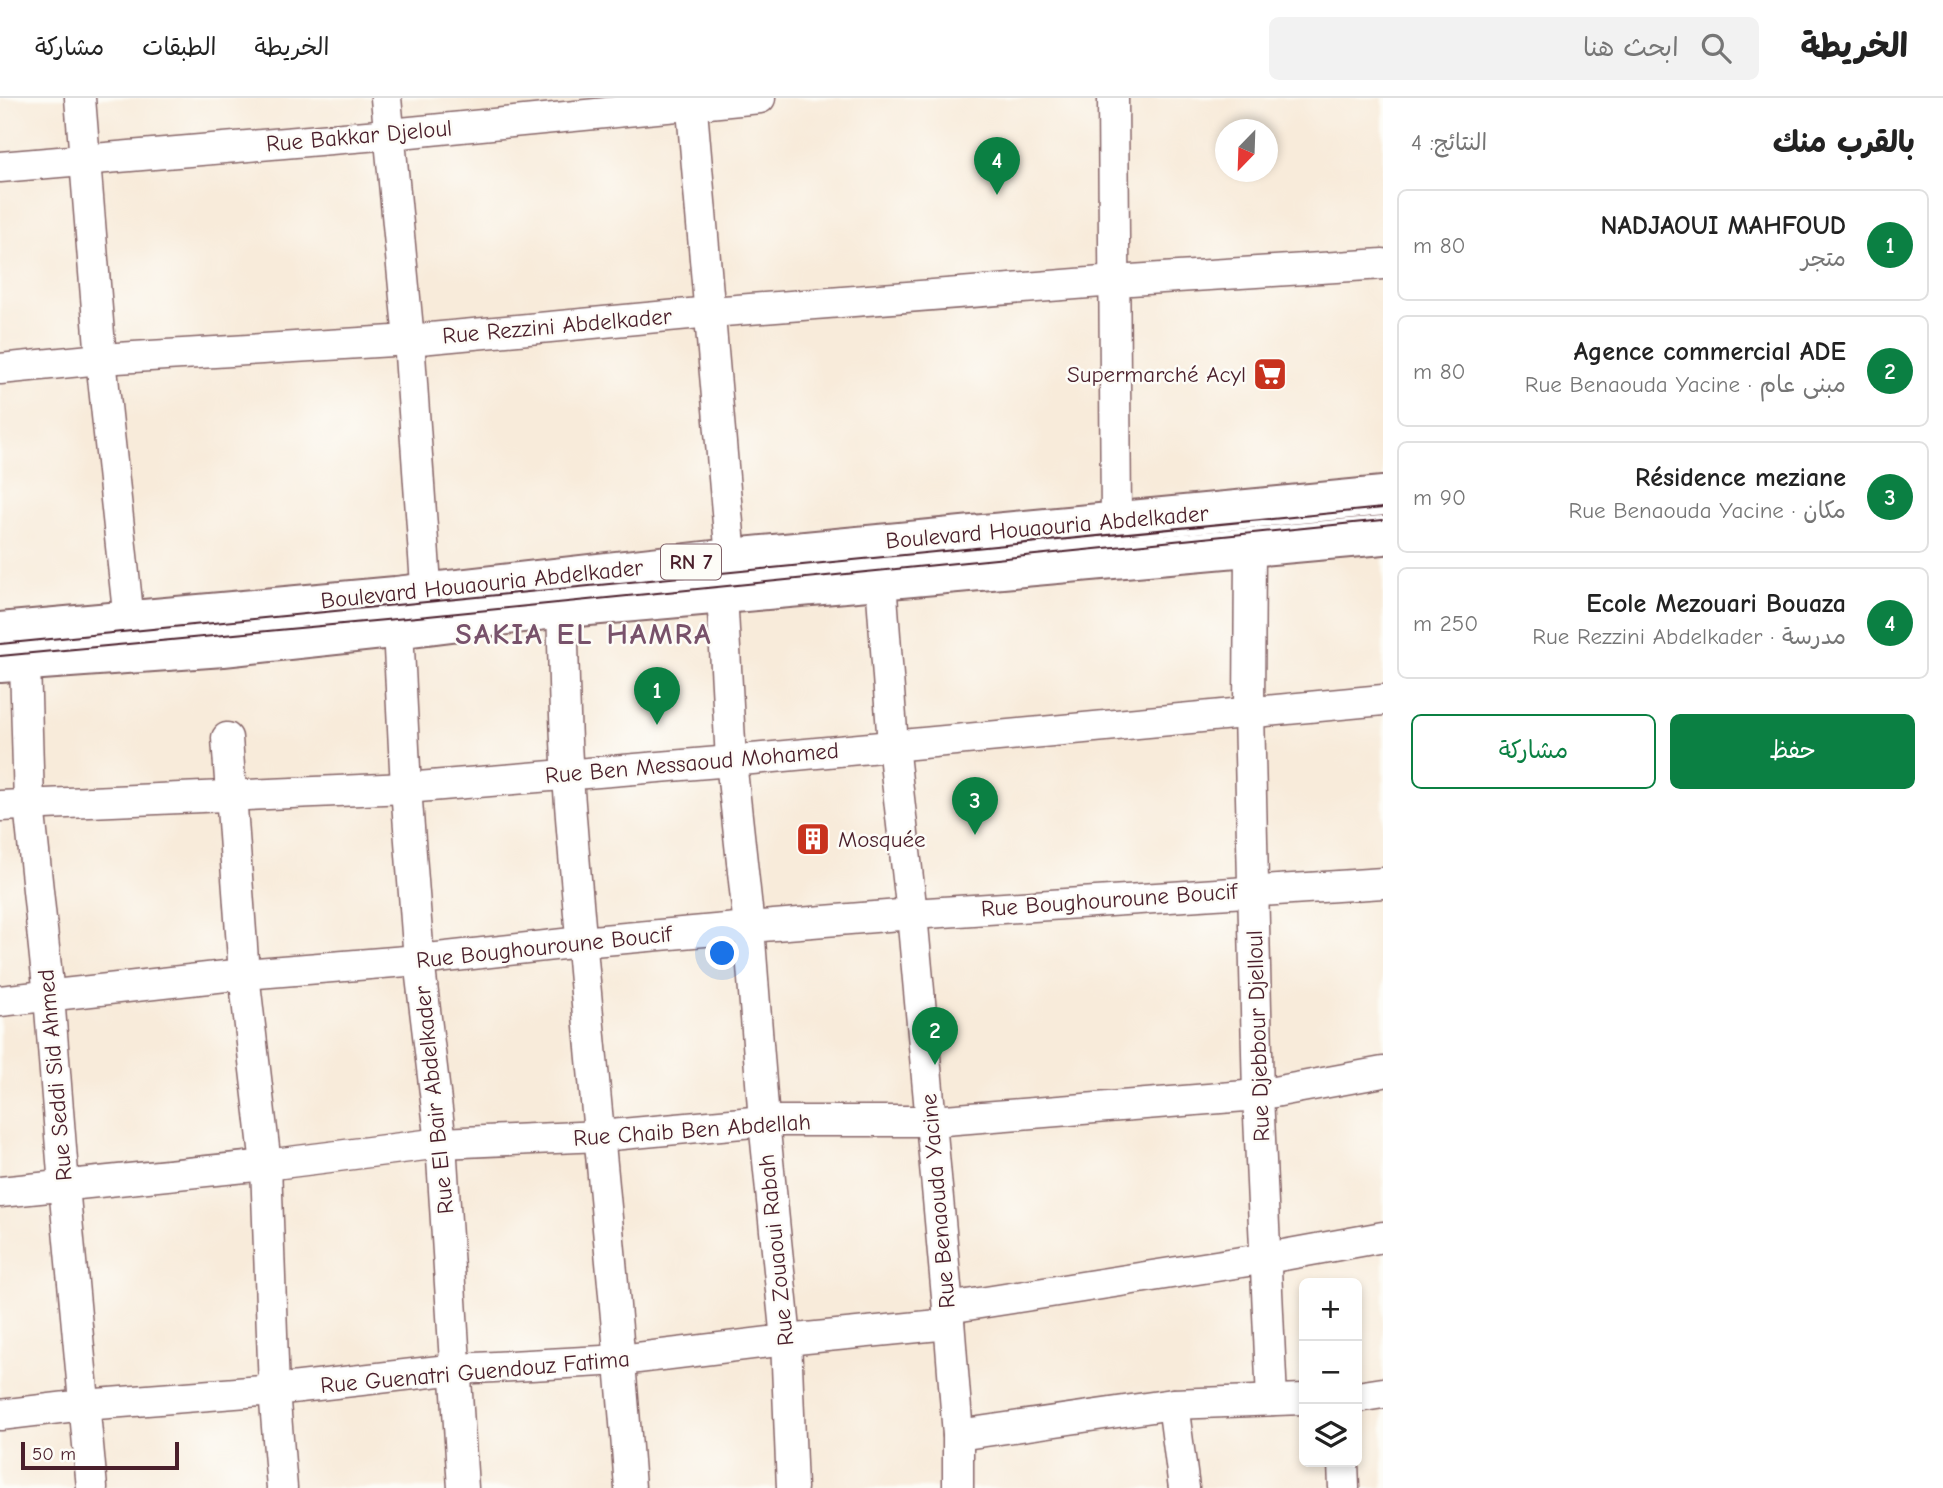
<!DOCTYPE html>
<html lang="ar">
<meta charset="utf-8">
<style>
body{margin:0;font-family:"Comic Neue","Playpen Sans Arabic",sans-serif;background:#f2f2f2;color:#222;direction:rtl}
.controls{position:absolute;right:21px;bottom:21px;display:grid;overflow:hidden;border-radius:10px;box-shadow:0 4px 10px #0003}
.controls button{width:63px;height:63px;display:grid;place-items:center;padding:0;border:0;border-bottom:2px solid #e0e0e0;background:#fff;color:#222;font:35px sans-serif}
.compass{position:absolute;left:1215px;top:21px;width:63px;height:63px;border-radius:50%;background:#fff;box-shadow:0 4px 10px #0003;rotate:203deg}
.scale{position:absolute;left:21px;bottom:18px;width:158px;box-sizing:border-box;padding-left:7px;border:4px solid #4a1f2b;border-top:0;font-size:19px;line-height:24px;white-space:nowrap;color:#4a1f2b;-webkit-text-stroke:5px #fdfcf7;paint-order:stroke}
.you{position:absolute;left:723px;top:856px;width:24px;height:24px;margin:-18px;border:5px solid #fff;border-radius:50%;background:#1a73e8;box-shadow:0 0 0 10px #1a73e833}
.badge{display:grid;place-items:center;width:46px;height:46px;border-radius:50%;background:#0b8043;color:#fff;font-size:23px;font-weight:700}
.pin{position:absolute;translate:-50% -58px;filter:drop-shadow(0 2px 4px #0008)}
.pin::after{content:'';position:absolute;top:37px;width:24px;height:21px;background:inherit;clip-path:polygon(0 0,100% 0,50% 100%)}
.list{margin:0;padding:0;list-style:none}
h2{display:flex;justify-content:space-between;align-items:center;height:91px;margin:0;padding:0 28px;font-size:30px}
h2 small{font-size:23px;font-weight:400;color:#767676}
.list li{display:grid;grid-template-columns:46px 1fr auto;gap:21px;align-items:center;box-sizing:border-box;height:112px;margin:0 14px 14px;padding:0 14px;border:2px solid #e0e0e0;border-radius:10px}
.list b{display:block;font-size:26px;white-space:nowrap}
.list p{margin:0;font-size:23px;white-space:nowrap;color:#767676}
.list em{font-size:23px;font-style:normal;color:#767676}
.actions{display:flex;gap:14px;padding:21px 28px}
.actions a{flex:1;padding:16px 0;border:2px solid #0b8043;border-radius:10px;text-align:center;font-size:24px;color:#0b8043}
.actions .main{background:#0b8043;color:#fff}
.icon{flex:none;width:38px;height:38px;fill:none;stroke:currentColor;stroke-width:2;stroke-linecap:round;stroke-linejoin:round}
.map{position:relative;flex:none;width:1383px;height:1390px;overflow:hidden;direction:ltr}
header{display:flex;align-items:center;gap:42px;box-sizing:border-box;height:98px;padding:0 35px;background:#fff;border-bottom:2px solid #e0e0e0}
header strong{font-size:33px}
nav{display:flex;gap:38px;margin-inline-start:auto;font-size:24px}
.search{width:490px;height:63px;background:#f2f2f2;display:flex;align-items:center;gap:18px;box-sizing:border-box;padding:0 24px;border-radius:10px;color:#767676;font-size:26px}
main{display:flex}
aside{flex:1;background:#fff}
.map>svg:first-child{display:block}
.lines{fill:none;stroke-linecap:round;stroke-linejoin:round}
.minor-casing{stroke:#876668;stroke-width:33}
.major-casing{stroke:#876668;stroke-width:42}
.minor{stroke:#fff;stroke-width:30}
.major{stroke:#fff;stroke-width:38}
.tram{stroke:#4a1f2b;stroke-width:2}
.labels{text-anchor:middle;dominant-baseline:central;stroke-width:5;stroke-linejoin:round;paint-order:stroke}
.shield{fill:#fdfcf7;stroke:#806168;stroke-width:2}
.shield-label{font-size:21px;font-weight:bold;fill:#4a1f2b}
.street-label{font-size:23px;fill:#4a1f2b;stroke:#fdfcf7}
.poi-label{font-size:23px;fill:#4a1f2b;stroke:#fdfcf7;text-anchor:end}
.district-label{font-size:30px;font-weight:bold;letter-spacing:2px;fill:#78526b;stroke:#fdfcf7}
</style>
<header>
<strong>الخريطة</strong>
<div class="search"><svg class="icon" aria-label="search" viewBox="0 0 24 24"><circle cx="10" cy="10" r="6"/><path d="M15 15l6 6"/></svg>ابحث هنا</div>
<nav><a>الخريطة</a><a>الطبقات</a><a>مشاركة</a></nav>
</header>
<main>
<aside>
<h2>بالقرب منك<small>النتائج: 4</small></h2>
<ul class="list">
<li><span class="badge">1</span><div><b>NADJAOUI MAHFOUD</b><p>متجر</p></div><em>80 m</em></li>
<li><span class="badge">2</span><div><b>Agence commercial ADE</b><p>مبنى عام · Rue Benaouda Yacine</p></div><em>80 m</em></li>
<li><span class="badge">3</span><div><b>Résidence meziane</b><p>مكان · Rue Benaouda Yacine</p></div><em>90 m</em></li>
<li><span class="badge">4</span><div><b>Ecole Mezouari Bouaza</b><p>مدرسة · Rue Rezzini Abdelkader</p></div><em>250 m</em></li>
</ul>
<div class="actions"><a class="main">حفظ</a><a>مشاركة</a></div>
</aside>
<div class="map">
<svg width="1383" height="1390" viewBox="0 0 1383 1390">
<rect width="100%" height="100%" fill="#fdfcf7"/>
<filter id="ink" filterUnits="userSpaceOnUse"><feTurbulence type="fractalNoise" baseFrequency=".0143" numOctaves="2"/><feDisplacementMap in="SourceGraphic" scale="14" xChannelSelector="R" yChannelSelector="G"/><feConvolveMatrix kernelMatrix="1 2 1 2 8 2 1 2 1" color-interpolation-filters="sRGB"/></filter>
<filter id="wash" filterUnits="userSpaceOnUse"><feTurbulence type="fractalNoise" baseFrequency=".00686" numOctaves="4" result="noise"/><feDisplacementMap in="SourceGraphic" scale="28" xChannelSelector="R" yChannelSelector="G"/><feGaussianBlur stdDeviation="1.57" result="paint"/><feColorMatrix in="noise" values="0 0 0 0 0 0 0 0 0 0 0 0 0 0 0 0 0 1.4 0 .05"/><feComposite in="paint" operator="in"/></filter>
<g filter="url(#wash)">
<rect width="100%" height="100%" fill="#f8ebda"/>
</g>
<g filter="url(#ink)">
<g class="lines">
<!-- minor casing -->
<g class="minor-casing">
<g id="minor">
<path d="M 80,0 L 101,261 L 129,523"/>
<path d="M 386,0 L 409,242 L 428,516"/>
<path d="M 691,0 L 731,460"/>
<path d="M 1113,0 L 1116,422"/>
<path d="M 0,69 L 390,36 L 760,0"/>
<path d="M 0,271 L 101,261 L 409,242 L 711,214 L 1115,183 L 1383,166"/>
<path d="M 1250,448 L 1249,614 L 1258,997 L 1272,1302"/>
<path d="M 881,483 L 893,647 L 912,816 L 948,1210 L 958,1337 L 958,1390"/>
<path d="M 722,495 L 731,663 L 749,829 L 764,1023 L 786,1242 L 792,1390"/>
<path d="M 562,510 C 564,567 564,623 568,679 C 585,917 613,1153 630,1390"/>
<path d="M 397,511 L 406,690 L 419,862 L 441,1045 L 463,1390"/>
<path d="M 25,564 L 29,706 L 49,898 L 64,1088 L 92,1390"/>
<path d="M 227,640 L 244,876 L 266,1067 L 274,1292 L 282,1390"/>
<path d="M 0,708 L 406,690 L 731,663 L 1383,602"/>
<path d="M 0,903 L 244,876 L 419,862 L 581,844 L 749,829 L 912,816 L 1383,785"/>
<path d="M 0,1094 L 266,1067 L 441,1045 L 600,1038 L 764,1023 L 932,1023 L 1258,997 L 1383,974"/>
<path d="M 948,1210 L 1267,1160 L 1383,1139"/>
<path d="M 1357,1299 L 1383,1295"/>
<path d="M 1173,1306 L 1184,1390"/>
<path d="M 0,1317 L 84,1307 L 274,1292 L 457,1271 L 621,1262 L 786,1242 L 949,1226"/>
<path d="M 958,1337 L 1173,1306 L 1304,1301"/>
<path d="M 1343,1364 L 1344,1390"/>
</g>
</g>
<!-- major casing -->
<g class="major-casing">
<g id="major">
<path d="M 0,534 L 396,498 L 731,460 L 1383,398"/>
<path d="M 0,565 L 223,549 L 410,529 L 555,511 L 1383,437"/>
</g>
</g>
<!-- minor -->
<use href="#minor" class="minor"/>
<!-- major -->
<use href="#major" class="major"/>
<!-- tram -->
<g class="tram">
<path d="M 0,546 L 1383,410"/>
<path d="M 0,558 L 428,518 L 1383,422"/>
</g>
</g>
</g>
<!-- icons -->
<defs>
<g id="supermarket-square" transform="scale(1.75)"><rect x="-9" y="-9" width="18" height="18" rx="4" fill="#c8321e" stroke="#fdfcf7"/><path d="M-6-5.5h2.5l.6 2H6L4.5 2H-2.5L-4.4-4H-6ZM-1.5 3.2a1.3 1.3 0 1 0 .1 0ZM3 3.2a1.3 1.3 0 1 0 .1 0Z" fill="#fff"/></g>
<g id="building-square" transform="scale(1.75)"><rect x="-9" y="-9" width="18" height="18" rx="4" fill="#c8321e" stroke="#fdfcf7"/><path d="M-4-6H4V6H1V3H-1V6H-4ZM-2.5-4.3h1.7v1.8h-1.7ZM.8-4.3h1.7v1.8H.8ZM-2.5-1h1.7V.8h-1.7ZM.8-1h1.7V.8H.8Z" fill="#fff"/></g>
</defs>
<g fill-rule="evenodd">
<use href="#supermarket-square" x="1270" y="276"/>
<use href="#building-square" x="813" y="741"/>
</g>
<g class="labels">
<!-- shield labels -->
<rect class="shield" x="661" y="446.5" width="60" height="35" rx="5"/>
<g class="shield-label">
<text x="691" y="464">RN 7</text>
</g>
<!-- street labels -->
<g class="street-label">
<text transform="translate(359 38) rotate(-5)">Rue Bakkar Djeloul</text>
<text transform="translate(557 228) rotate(-5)">Rue Rezzini Abdelkader</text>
<text transform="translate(1047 429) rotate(-5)">Boulevard Houaouria Abdelkader</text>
<text transform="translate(482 486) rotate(-6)">Boulevard Houaouria Abdelkader</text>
<text transform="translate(692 665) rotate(-5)">Rue Ben Messaoud Mohamed</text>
<text transform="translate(1109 802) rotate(-4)">Rue Boughouroune Boucif</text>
<text transform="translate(544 849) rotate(-6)">Rue Boughouroune Boucif</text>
<text transform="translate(1258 938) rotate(-92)">Rue Djebbour Djelloul</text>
<text transform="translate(55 977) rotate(-95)">Rue Seddi Sid Ahmed</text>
<text transform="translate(434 1002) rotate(-96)">Rue El Bair Abdelkader</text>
<text transform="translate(692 1032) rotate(-4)">Rue Chaib Ben Abdellah</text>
<text transform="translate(938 1103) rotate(-95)">Rue Benaouda Yacine</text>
<text transform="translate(776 1152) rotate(-96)">Rue Zouaoui Rabah</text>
<text transform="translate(475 1274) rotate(-5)">Rue Guenatri Guendouz Fatima</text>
</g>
<!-- poi labels -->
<g class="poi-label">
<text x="1246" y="276">Supermarché Acyl</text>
<text x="838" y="741" text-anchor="start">Mosquée</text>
</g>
<!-- district labels -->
<g class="district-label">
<text x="584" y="536">SAKIA EL HAMRA</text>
</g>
</g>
</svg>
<div class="controls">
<button>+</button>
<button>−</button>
<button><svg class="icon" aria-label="layers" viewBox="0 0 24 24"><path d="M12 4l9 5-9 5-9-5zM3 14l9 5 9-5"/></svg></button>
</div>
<svg class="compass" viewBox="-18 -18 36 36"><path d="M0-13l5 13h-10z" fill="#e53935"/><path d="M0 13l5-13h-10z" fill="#767676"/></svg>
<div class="scale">50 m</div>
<div class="you"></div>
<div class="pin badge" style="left:657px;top:627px">1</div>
<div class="pin badge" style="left:935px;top:967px">2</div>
<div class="pin badge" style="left:975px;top:737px">3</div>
<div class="pin badge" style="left:997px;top:97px">4</div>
</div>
</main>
